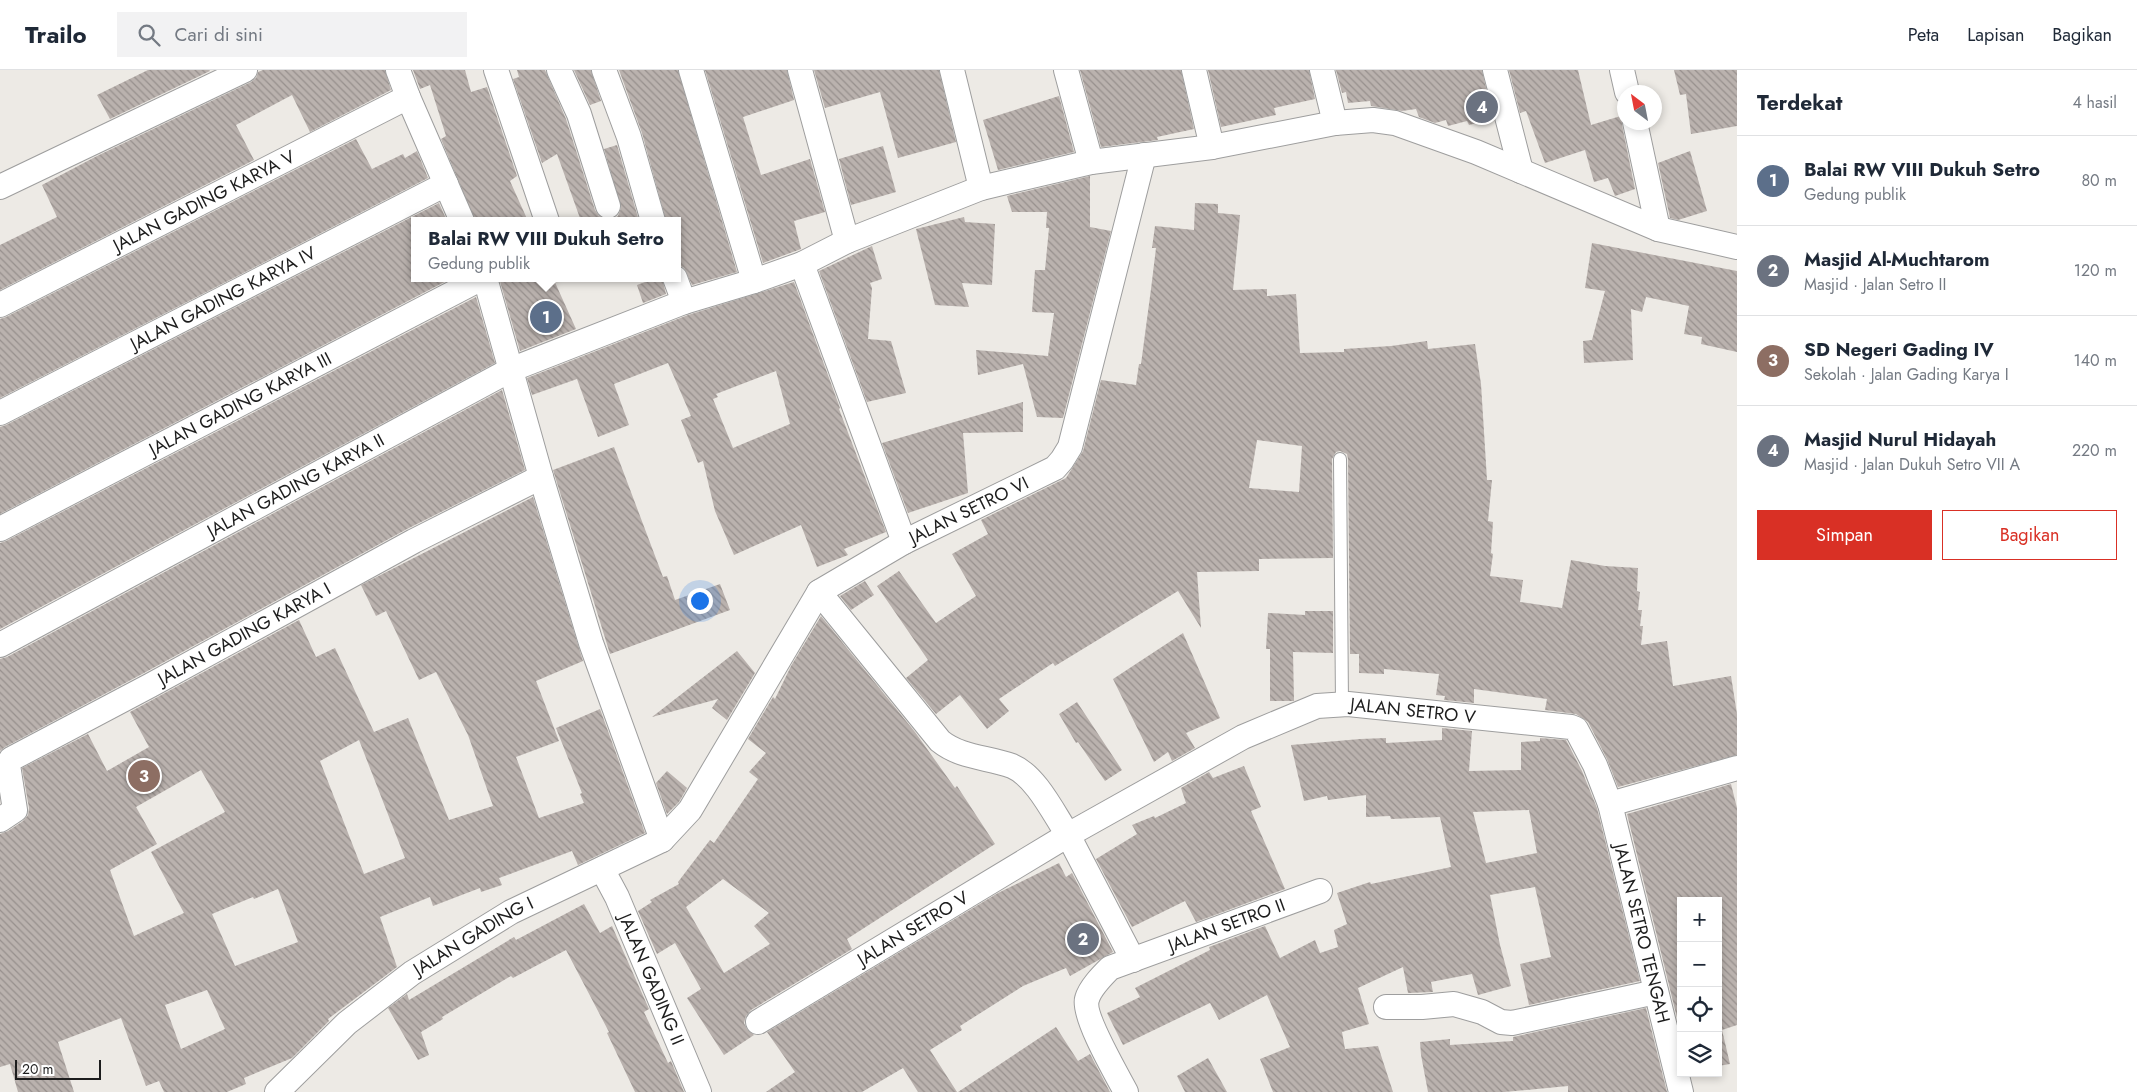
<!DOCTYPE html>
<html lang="id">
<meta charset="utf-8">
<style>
body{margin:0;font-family:Jost,sans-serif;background:#f2f2f3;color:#1f2937}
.controls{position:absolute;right:15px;bottom:15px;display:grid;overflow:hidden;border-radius:0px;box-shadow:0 2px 8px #0003}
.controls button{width:45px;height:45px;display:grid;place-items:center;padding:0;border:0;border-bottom:1px solid #e0e1e3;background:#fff;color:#1f2937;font:25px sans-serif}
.compass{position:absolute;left:1617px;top:15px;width:45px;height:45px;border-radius:50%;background:#fff;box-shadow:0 2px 8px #0003;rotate:328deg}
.scale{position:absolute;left:15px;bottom:12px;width:86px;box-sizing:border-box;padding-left:5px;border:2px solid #1d1d1d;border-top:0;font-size:14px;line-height:18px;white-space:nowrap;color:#1d1d1d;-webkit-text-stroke:4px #fff;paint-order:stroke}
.you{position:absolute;left:699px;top:530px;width:18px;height:18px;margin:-12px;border:4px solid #fff;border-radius:50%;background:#1a73e8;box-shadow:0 0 0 8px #1a73e833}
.badge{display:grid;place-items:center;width:32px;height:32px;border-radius:50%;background:#d93025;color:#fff;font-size:16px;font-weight:700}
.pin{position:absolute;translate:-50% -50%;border:2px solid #fff;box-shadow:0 1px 5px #0006}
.popup{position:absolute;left:411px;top:147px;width:270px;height:65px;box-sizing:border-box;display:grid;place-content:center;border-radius:0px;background:#fff;filter:drop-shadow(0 1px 4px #0005);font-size:16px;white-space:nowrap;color:#747a83}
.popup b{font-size:19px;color:#1f2937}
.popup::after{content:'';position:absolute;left:50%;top:100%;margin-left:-10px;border:10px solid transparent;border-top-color:#fff}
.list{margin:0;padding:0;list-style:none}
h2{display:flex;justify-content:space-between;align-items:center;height:65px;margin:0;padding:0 20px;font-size:21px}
h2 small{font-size:16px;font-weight:400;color:#747a83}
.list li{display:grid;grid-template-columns:32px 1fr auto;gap:15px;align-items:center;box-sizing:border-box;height:90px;padding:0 20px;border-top:1px solid #e0e1e3}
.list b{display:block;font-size:19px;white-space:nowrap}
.list p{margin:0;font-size:16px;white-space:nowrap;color:#747a83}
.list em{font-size:16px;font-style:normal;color:#747a83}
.actions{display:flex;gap:10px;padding:15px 20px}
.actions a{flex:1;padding:11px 0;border:1px solid #d93025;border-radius:0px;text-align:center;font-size:18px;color:#d93025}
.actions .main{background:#d93025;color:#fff}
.icon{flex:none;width:28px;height:28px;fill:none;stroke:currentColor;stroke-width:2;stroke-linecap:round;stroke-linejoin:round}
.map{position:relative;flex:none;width:1737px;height:1022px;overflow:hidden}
header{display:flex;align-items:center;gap:30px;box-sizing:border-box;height:70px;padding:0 25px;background:#fff;border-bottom:1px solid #e0e1e3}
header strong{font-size:24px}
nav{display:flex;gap:28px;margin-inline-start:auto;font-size:18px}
.search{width:350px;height:45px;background:#f2f2f3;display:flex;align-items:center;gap:12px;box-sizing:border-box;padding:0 18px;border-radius:0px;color:#747a83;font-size:19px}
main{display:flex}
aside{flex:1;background:#fff}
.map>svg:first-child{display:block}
.building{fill:url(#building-back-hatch);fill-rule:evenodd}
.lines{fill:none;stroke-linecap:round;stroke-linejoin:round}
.service-casing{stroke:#9e9e9e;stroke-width:14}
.minor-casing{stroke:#9e9e9e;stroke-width:26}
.service{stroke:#fff;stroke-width:12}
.minor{stroke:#fff;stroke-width:24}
.labels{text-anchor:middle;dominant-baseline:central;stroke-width:4;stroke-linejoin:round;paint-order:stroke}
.street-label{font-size:18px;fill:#1d1d1d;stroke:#fff}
</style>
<header>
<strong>Trailo</strong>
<div class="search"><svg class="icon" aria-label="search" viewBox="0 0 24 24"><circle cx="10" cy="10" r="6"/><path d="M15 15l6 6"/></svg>Cari di sini</div>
<nav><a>Peta</a><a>Lapisan</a><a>Bagikan</a></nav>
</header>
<main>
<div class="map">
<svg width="1737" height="1022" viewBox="0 0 1737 1022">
<defs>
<pattern id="building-back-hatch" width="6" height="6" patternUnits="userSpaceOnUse" patternTransform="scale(1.25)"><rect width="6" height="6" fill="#bab2ae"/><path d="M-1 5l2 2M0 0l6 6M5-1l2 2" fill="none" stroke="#97908d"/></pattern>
</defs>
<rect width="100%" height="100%" fill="#edeae5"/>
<!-- building -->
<g class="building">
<path d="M 148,0 L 209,0 L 210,1 L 110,49 L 97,25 Z"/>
<path d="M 263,0 L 385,0 L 391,20 L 310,62 L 292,25 L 236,55 L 254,90 L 0,220 L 0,175 L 57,147 L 42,115 L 97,86 L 251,12 L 256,8 L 258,2 Z"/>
<path d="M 413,0 L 465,0 L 471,22 L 487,17 L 517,106 L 510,111 L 528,151 L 475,151 L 441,69 L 446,66 L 430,15 L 420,19 Z"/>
<path d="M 517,0 L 545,0 L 566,49 L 595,140 L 599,146 L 606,149 L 613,149 L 618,146 L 621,138 L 604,79 L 617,75 L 639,151 L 581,151 L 557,84 L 542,93 L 513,9 L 519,7 Z"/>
<path d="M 574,0 L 591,0 L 601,31 L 590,35 Z"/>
<path d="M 619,0 L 678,0 L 737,202 L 692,215 L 684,198 L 677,194 L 677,151 L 666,151 L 642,63 Z"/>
<path d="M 705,0 L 787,0 L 794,30 L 743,47 L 761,105 L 810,89 L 825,142 L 794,151 L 801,179 L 763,193 Z"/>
<path d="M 814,0 L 939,0 L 956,72 L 898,88 L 880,22 L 825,38 Z"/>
<path d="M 1080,0 L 1181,0 L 1194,59 L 1157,67 L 1158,70 L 1101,77 Z"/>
<path d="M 1208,0 L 1309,0 L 1315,29 L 1274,38 L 1276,45 L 1221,57 Z"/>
<path d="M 1336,0 L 1482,0 L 1493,49 L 1469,55 L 1467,51 L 1448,56 L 1446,50 L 1435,53 L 1419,47 L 1416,39 L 1402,41 L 1371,36 L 1370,31 L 1348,33 L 1346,22 L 1342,23 Z"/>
<path d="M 1509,0 L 1578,0 L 1591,55 L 1624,45 L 1622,55 L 1635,119 L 1615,126 L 1608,108 L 1594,112 L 1585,80 L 1545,93 L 1526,41 L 1520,43 Z"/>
<path d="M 1674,0 L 1737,0 L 1737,56 L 1691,64 L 1686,24 L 1680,25 Z"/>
<path d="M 1059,26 L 1074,82 L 998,100 L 983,50 Z"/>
<path d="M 356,69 L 372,99 L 403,84 L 405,88 L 417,81 L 428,108 L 0,328 L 0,249 L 6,247 Z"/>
<path d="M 883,76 L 896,122 L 851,135 L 839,89 Z"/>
<path d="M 1690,81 L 1707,141 L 1678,150 L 1670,148 L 1658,93 Z"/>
<path d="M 1090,106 L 1090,157 L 1111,161 L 1063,348 L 1037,347 L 1023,294 L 978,305 L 976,280 L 1048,286 L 1054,243 L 1032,242 L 1035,200 L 1045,200 L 1049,158 L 1046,158 L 1047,142 L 1012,142 L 1007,126 Z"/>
<path d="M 439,133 L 447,151 L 415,151 L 415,208 L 452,208 L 0,444 L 0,357 L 6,355 Z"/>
<path d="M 1195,133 L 1218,134 L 1218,143 L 1240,145 L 1233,220 L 1267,219 L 1267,226 L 1296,224 L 1300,283 L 1344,282 L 1344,279 L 1391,276 L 1427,271 L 1428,279 L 1475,274 L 1481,314 L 1487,410 L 1492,410 L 1488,451 L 1493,452 L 1491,483 L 1493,484 L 1490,506 L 1523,510 L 1520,532 L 1562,538 L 1571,490 L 1605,496 L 1638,498 L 1637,521 L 1640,522 L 1638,540 L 1642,540 L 1640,556 L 1643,556 L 1641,575 L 1667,571 L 1673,616 L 1731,606 L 1737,644 L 1737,685 L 1618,717 L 1607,689 L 1588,652 L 1576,644 L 1545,640 L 1547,629 L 1474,619 L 1474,633 L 1444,630 L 1445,626 L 1436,625 L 1439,604 L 1384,599 L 1384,604 L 1359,603 L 1359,584 L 1350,584 L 1348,389 L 1347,384 L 1340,381 L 1336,382 L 1332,389 L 1333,488 L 1259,489 L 1259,501 L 1197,502 L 1201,558 L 1178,521 L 1055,596 L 1053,593 L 999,629 L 1009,641 L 987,659 L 960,625 L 936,644 L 906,608 L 928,590 L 877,516 L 899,501 L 936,553 L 976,526 L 952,484 L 988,464 L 981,450 L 1066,408 L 1083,381 L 1101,310 L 1136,315 L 1139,294 L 1141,294 L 1151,219 L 1156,178 L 1152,178 L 1155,156 L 1194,160 ZM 1257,370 L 1302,376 L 1299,422 L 1249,418 Z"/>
<path d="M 964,147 L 965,152 L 995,154 L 992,215 L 962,213 L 969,237 L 935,235 L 916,159 Z"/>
<path d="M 1592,173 L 1737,201 L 1737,282 L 1701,274 L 1702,267 L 1684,264 L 1689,236 L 1646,227 L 1642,242 L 1631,239 L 1633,290 L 1584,293 L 1583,271 L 1592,270 L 1605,221 L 1585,218 Z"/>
<path d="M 872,176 L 882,209 L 870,213 L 872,218 L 868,269 L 891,271 L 906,323 L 867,332 L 819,201 Z"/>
<path d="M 499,208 L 553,208 L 576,259 L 520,281 Z"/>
<path d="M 656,208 L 662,208 L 666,224 L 643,233 L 637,215 Z"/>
<path d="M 794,212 L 840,338 L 839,339 L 886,462 L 844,479 L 848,485 L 817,497 L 801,455 L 734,485 L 715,441 L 703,391 L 698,393 L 681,350 L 691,346 L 668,293 L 614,314 L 629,355 L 598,367 L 577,309 L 532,325 L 527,308 L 688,245 ZM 776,301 L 790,354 L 733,378 L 713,329 L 718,327 L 716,324 Z"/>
<path d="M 476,227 L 495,293 L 0,559 L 0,473 L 6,471 Z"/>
<path d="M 502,320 L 525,400 L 407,459 L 144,603 L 5,677 L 0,681 L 0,589 L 7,587 Z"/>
<path d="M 1023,332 L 1023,362 L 963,363 L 968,423 L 908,443 L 882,373 Z"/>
<path d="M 614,377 L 663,507 L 667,506 L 675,530 L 720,514 L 730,540 L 610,584 L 553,400 Z"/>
<path d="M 533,427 L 583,591 L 536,611 L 559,671 L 516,687 L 539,748 L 584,733 L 580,724 L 582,723 L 556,658 L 600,639 L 645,763 L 578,795 L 572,781 L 499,808 L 502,815 L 481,822 L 480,818 L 433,836 L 430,827 L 380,847 L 397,897 L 328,949 L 329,951 L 292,988 L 244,1008 L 246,1014 L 227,1022 L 164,1022 L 159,1011 L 146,1016 L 121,948 L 58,972 L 74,1022 L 18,1022 L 10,994 L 0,997 L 0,764 L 8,761 L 23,751 L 28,745 L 29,738 L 22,698 L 88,664 L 107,701 L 149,677 L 130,642 L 299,550 L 316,587 L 335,578 L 374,662 L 408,648 L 449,750 L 493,736 L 468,665 L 436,602 L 419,610 L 386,541 L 376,546 L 361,515 ZM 359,670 L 405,788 L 364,804 L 320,691 ZM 201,700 L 225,742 L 151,782 L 184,843 L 134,866 L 110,800 L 157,774 L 136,737 ZM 278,819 L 298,872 L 235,896 L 212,844 L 253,827 L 254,829 ZM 207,920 L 225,959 L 181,979 L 165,935 Z"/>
<path d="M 865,511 L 874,525 L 851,540 L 840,526 Z"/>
<path d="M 1305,541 L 1333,541 L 1333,583 L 1293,582 L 1294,631 L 1270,631 L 1270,579 L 1266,579 L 1268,543 L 1305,545 Z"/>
<path d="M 821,546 L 915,662 L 955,718 L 957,716 L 995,774 L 847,869 L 852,879 L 751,940 L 746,946 L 744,953 L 747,959 L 754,965 L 724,985 L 687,928 L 701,919 L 675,873 L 657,884 L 638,841 L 652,832 L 650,830 L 679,814 L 678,812 L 710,770 L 714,773 L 758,709 L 749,702 L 766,683 L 748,669 L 773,627 L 775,629 L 791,596 ZM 723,809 L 769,843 L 754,856 L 770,874 L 724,903 L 686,837 Z"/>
<path d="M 1183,563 L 1220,648 L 1186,663 L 1195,678 L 1172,691 L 1168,682 L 1154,692 L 1113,609 Z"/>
<path d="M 737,581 L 755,603 L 727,650 L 712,638 L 718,629 L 652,647 Z"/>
<path d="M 1077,632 L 1122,700 L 1105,711 L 1078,672 L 1076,673 L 1059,644 Z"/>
<path d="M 1442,658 L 1472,661 L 1469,701 L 1521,700 L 1521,672 L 1540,671 L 1540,668 L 1566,670 L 1582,701 L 1597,738 L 1640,911 L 1529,935 L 1520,894 L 1551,887 L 1535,817 L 1490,825 L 1500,875 L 1511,916 L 1478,925 L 1472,904 L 1431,912 L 1433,922 L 1408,923 L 1403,897 L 1358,918 L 1369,954 L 1342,962 L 1345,979 L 1378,976 L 1393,1022 L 1273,1022 L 1260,989 L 1290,977 L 1267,925 L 1219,950 L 1210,933 L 1123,975 L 1107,943 L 1140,927 L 1135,918 L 1210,880 L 1209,877 L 1265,856 L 1280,888 L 1315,870 L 1320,883 L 1338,877 L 1334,860 L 1347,854 L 1337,823 L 1370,812 L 1371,814 L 1451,797 L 1440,747 L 1391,749 L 1390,746 L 1366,747 L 1366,725 L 1328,730 L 1327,726 L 1304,731 L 1291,675 L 1360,669 L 1386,668 L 1386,673 L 1442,670 ZM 1529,740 L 1537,783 L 1486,793 L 1473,742 Z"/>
<path d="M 1244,696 L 1261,737 L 1251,741 L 1285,819 L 1196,852 L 1185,831 L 1132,857 L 1096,789 L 1137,764 L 1132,755 L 1154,746 L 1155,748 L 1186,733 L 1181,718 L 1209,702 L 1213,708 Z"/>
<path d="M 667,701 L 687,718 L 679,732 L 667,744 L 656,713 Z"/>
<path d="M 1731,714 L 1737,738 L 1737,955 L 1722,960 L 1730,994 L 1718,996 L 1718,831 L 1681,831 L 1681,964 L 1627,744 Z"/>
<path d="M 1059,793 L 1066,807 L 1072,803 L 1113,882 L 1070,906 L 1066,898 L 1023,916 L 960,956 L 962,960 L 930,980 L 957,1022 L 918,1022 L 903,998 L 862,1022 L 766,1022 L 795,1002 L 767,962 L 998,823 Z"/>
<path d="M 584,834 L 600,863 L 612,856 L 649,939 L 644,942 L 668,993 L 671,991 L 684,1022 L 635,1022 L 607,963 L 609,962 L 566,880 L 513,908 L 511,906 L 442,947 L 443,949 L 421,962 L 429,985 L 418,990 L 388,938 L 407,924 L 409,930 L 514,867 L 516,870 Z"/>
<path d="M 1646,938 L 1667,1022 L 1568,1022 L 1568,1016 L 1504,1022 L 1428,1022 L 1421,985 L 1420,972 L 1450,969 L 1450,975 L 1513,971 L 1513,967 Z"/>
<path d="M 1056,957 L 1078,991 L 1090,984 L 1110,1022 L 958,1022 Z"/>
<path d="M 1208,988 L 1227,1022 L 1185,1022 L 1177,1006 Z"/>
</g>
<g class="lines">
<!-- service casing -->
<g class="service-casing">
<path id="service" d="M 1340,389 L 1342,634"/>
</g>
<!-- minor casing -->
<g class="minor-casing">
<g id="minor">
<path d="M 398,0 L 408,27 L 462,151"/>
<path d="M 496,0 L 547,151"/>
<path d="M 559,0 L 579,44 L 608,136"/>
<path d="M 604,0 L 629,67 L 653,151"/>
<path d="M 691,0 L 754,211"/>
<path d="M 800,0 L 847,171"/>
<path d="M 952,0 L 981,118"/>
<path d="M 1066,0 L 1091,92"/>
<path d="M 1194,0 L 1212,77"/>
<path d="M 1322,0 L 1335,53"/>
<path d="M 1495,0 L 1521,101"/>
<path d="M 1622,0 L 1627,22"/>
<path d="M 1635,52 L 1658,159"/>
<path d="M 0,117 L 245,0"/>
<path d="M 802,194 L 904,472"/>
<path d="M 485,208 L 541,407 L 591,573 L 662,770"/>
<path d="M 675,208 L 684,232"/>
<path id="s1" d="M 0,235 L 408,27"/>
<path id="s2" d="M 0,343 L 446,114"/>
<path id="s3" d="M 0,459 L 482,208"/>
<path id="s4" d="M 819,522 L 940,671 C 961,688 988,687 1012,696 C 1036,706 1054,744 1068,765 L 1243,667 L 1317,636 L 1348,634 L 1571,657 L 1576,659 L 1595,695 L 1610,734 L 1681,1022"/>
<path id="s5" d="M 0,575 L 510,300 L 684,232 L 754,211 L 802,194 L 847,171 L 981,118 L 1091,92 L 1212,77 L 1335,53 L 1373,50 L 1395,53 L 1476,82 L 1658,159 L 1737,177"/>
<path d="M 1610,734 L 1737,698"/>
<path id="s6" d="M 0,750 L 15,740 L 8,695 L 11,689 L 151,615 L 414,471 L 541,407"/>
<path id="s7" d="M 602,799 L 617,827 L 699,1022"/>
<path d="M 1386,937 L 1422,937 L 1454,934 L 1482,942 L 1501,952 L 1512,953 L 1656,922"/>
<path id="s8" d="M 758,952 L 1068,765 L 1133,890"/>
<path id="s9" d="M 277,1022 L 347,953 L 412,903 L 511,842 L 662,770 L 690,740 L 819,522 L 904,472 L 1055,398 L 1062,390 L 1070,377 L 1144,85"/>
<path id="s10" d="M 1126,1022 C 1117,1005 1082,945 1087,929 C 1090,918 1102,906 1110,898 L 1320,821"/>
</g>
</g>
<!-- service -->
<use href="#service" class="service"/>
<!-- minor -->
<use href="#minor" class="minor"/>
</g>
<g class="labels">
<!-- street labels -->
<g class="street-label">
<text stroke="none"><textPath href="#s1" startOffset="229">JALAN GADING KARYA V</textPath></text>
<text stroke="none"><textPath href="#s2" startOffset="251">JALAN GADING KARYA IV</textPath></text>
<text stroke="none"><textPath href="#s3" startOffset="271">JALAN GADING KARYA III</textPath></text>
<text stroke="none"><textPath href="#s5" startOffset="336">JALAN GADING KARYA II</textPath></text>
<text stroke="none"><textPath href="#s9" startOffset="929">JALAN SETRO VI</textPath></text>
<text stroke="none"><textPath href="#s6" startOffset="335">JALAN GADING KARYA I</textPath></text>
<text stroke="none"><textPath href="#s4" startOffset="736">JALAN SETRO V</textPath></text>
<text stroke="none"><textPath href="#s10" startOffset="265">JALAN SETRO II</textPath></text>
<text stroke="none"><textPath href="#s8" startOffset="181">JALAN SETRO V</textPath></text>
<text stroke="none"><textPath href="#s4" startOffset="1116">JALAN SETRO TENGAH</textPath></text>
<text stroke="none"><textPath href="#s9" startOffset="252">JALAN GADING I</textPath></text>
<text stroke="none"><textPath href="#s7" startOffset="121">JALAN GADING II</textPath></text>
</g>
</g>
</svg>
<div class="controls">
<button>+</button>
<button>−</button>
<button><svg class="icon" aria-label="locate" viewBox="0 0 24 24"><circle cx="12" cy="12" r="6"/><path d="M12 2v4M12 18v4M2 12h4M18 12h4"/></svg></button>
<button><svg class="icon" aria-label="layers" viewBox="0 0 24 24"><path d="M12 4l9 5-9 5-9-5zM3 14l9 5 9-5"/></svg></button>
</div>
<svg class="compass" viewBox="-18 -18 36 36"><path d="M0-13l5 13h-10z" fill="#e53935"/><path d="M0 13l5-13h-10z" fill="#747a83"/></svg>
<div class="scale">20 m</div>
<div class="you"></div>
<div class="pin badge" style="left:546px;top:247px;background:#5c6f8a">1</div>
<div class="popup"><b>Balai RW VIII Dukuh Setro</b>Gedung publik</div>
<div class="pin badge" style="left:1083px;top:869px;background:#6b7280">2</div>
<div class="pin badge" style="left:144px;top:706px;background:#8d6e63">3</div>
<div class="pin badge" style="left:1482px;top:37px;background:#6b7280">4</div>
</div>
<aside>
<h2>Terdekat<small>4 hasil</small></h2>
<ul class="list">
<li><span class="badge" style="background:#5c6f8a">1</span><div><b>Balai RW VIII Dukuh Setro</b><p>Gedung publik</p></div><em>80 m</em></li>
<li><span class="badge" style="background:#6b7280">2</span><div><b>Masjid Al-Muchtarom</b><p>Masjid · Jalan Setro II</p></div><em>120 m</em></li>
<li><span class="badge" style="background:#8d6e63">3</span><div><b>SD Negeri Gading IV</b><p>Sekolah · Jalan Gading Karya I</p></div><em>140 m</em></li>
<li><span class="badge" style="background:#6b7280">4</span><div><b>Masjid Nurul Hidayah</b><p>Masjid · Jalan Dukuh Setro VII A</p></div><em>220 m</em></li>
</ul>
<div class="actions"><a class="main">Simpan</a><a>Bagikan</a></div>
</aside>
</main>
